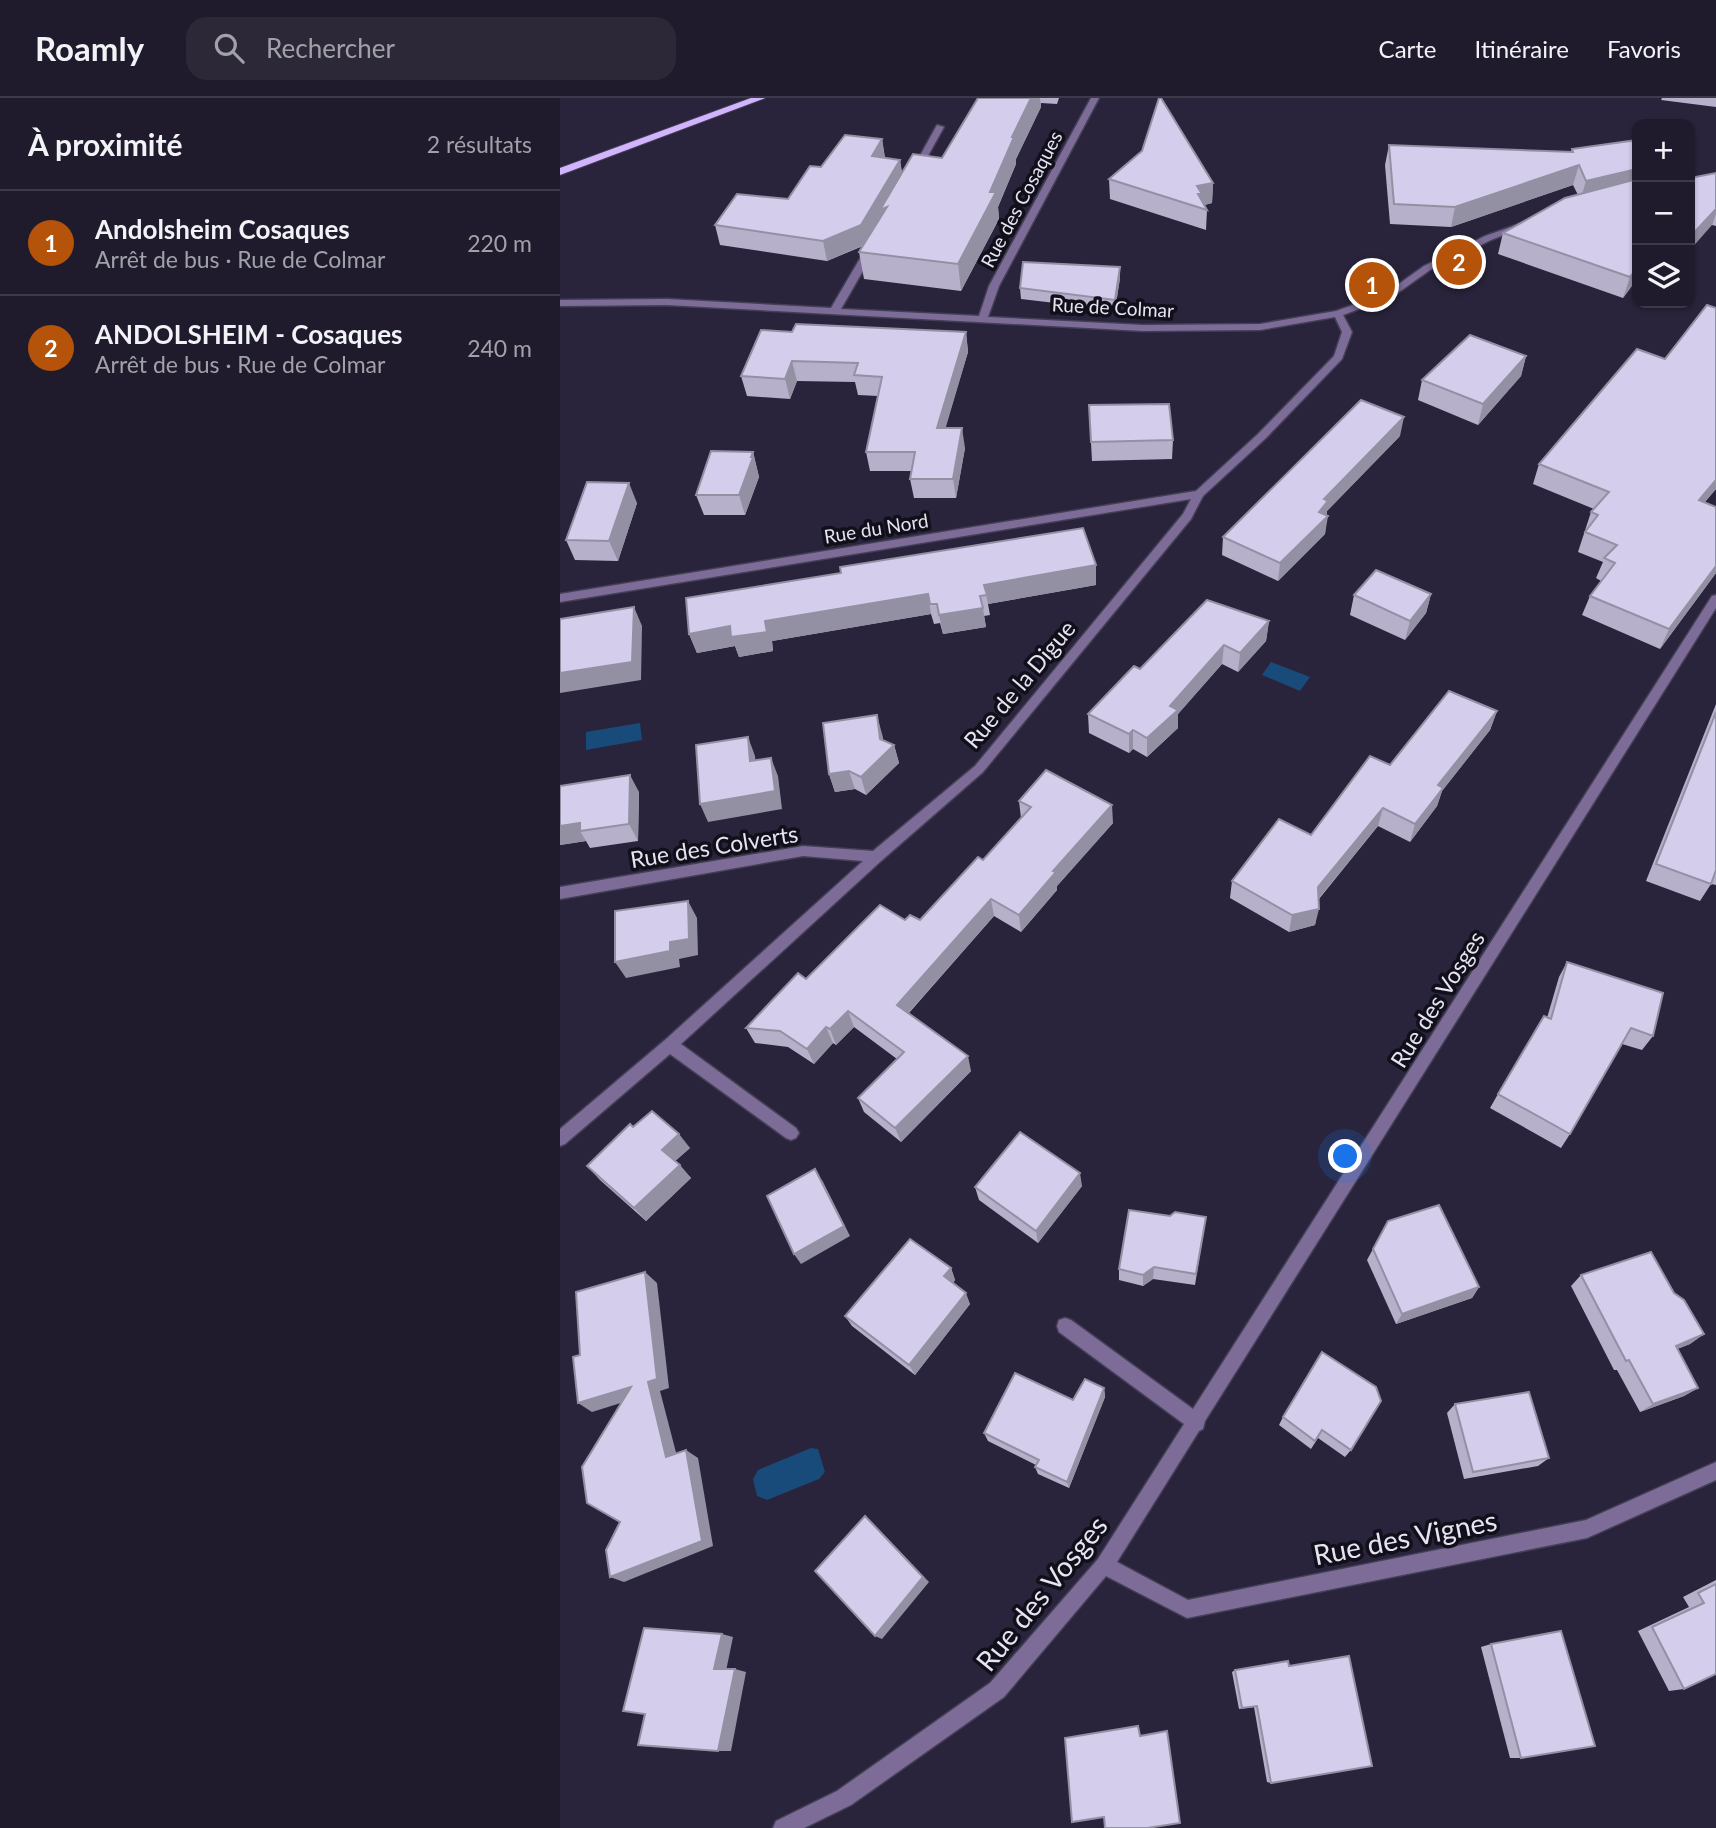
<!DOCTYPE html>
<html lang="fr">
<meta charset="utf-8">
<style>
body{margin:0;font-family:Lato,sans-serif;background:#2c2838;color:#f1f3f6}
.controls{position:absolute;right:21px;top:21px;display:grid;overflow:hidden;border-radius:14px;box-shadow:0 2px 5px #0004}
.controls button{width:63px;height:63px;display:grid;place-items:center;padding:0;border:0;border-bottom:2px solid #3c3948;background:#1f1b2c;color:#f1f3f6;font:35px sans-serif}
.you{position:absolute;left:786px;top:1059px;width:24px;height:24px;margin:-18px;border:5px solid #fff;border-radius:50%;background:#1a73e8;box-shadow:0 0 0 10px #1a73e833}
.badge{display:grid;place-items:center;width:46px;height:46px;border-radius:50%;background:#b45309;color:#fff;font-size:23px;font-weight:700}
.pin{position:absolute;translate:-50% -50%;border:4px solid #fff;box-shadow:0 2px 7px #0006}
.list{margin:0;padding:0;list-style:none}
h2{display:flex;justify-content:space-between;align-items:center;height:91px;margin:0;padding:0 28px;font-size:30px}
h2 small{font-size:23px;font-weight:400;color:#a1a1a9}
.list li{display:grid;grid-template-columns:46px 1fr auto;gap:21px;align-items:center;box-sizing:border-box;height:105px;padding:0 28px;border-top:2px solid #3c3948}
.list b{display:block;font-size:26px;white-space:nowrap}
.list p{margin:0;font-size:23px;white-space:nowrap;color:#a1a1a9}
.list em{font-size:23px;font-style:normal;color:#a1a1a9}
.icon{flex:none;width:38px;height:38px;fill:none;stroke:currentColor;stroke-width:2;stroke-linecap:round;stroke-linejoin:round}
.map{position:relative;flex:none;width:1156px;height:1730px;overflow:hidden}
header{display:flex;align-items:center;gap:42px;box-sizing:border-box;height:98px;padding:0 35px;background:#1f1b2c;border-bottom:2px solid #3c3948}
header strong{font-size:33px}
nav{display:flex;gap:38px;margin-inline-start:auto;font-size:24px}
.search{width:490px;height:63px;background:#2c2838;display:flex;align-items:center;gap:18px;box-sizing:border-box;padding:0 24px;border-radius:21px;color:#a1a1a9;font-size:26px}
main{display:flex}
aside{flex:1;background:#1f1b2c}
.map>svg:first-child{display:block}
.water{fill:#184b7a}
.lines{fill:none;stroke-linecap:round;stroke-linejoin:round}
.street-casing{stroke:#433f55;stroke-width:3}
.primary-casing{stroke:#433f55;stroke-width:2}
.street{fill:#7e6c98;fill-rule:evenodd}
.primary{fill:#d1b4fd;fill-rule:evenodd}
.wall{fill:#b6b0ca}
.shaded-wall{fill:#9490a4}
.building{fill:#d4cdeb;stroke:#9490a4;stroke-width:2}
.labels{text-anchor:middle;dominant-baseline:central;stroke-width:7;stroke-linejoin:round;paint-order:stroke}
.far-street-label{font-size:19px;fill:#e6e3f2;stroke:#110f19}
.street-label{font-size:23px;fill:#e6e3f2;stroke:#110f19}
.near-street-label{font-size:28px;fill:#e6e3f2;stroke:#110f19}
</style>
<header>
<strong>Roamly</strong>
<div class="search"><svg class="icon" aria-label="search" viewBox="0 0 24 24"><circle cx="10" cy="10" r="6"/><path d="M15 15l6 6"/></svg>Rechercher</div>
<nav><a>Carte</a><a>Itinéraire</a><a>Favoris</a></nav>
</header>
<main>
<aside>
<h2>À proximité<small>2 résultats</small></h2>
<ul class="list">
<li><span class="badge">1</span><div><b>Andolsheim Cosaques</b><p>Arrêt de bus · Rue de Colmar</p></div><em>220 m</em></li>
<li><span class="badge">2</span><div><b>ANDOLSHEIM - Cosaques</b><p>Arrêt de bus · Rue de Colmar</p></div><em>240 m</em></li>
</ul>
</aside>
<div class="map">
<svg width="1156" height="1730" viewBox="0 0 1156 1730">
<rect width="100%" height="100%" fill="#29243b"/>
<!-- water -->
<g class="water">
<path d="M 711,564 L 750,579 L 740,593 L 702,577 Z"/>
<path d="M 80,625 L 82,642 L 26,652 L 26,634 Z"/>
<path d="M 251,1350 L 258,1351 L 265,1374 L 259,1381 L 207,1402 L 197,1398 L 193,1381 L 198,1372 Z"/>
</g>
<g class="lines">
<!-- street casing -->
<g class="street-casing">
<g id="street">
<path d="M 531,0 L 539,0 L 439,188 L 428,219 L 583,227 L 700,226 L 776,213 L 826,195 L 864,168 L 925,138 L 962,125 L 966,128 L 931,142 L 870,172 L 832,199 L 783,217 L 792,234 L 782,261 L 706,340 L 643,398 L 631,421 L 423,674 L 321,763 L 121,946 L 236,1030 L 239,1035 L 236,1040 L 231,1042 L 226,1040 L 110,956 L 5,1046 L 0,1048 L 0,1031 L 105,942 L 303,763 L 243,758 L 0,801 L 0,789 L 243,748 L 313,753 L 415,668 L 623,416 L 631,401 L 0,504 L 0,496 L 636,393 L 698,336 L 774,258 L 782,234 L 775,219 L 700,232 L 583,233 L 107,207 L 0,208 L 0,202 L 107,201 L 271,210 L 305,152 L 310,149 L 315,152 L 281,211 L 419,218 L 429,188 Z"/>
<path d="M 377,27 L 384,29 L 359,74 L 352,76 L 351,74 Z"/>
<path d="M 1156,497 L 1156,510 L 645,1323 L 643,1331 L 639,1333 L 557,1464 L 628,1502 L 1026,1422 L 1156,1364 L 1156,1382 L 1027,1440 L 627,1520 L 546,1478 L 444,1599 L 291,1707 L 244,1730 L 213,1730 L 216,1723 L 277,1693 L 430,1585 L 538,1461 L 624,1326 L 499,1234 L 497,1228 L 499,1222 L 505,1220 L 511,1222 L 633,1311 L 1152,498 Z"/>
</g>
</g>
<!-- primary casing -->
<g class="primary-casing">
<path id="primary" d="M 191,0 L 205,0 L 0,77 L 0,70 Z"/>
</g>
<!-- street -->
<use href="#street" class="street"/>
<!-- primary -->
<use href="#primary" class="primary"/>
</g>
<!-- wall -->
<g class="wall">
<path d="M 418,0 L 499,0 L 497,6 L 481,5 L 481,9 L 456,61 L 456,66 L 438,109 L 439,121 L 401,193 L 304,181 L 299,154 L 303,148 L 267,163 L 160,147 L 155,127 L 228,101 L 261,69 L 322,41 L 325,60 L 340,62 L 342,75 L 382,60 Z"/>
<path d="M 1102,0 L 1156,0 L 1156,9 L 1101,2 Z"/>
<path d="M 829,47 L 1011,54 L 1012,51 L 1077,181 L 1063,200 L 938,156 L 943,135 L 1018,97 L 1013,87 L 891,129 L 830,126 L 825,67 Z"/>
<path d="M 1156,75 L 1156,128 L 1152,127 Z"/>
<path d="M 549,81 L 653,85 L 652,105 L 644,107 L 647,112 L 646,132 L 550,101 Z"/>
<path d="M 560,169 L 560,180 L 555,212 L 461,201 L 460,190 Z"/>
<path d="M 1156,210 L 1156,391 L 1145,404 L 1156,475 L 1100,551 L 1022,517 L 1030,498 L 1041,483 L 1036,480 L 1043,464 L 1018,454 L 1031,414 L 1034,411 L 973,386 L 979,366 L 1105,261 Z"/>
<path d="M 232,234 L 406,234 L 408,254 L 385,330 L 405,350 L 396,400 L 354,400 L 350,381 L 352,373 L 310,373 L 306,354 L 318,298 L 298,297 L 295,284 L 237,283 L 230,301 L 187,298 L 181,278 Z"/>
<path d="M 966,258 L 961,278 L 918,327 L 858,302 L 862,282 Z"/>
<path d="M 529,307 L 613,342 L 612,361 L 532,363 Z"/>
<path d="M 840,338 L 767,413 L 765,436 L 718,483 L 662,457 L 663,439 Z"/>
<path d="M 193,354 L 199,379 L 185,417 L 144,417 L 136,397 Z"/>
<path d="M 77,405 L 58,463 L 15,462 L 6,442 Z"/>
<path d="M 536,487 L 428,506 L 430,517 L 424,518 L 426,529 L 383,536 L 380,525 L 374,526 L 371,516 L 212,543 L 213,553 L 179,559 L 175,548 L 137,555 L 129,536 L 126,500 Z"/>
<path d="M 871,496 L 866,515 L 845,542 L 790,517 L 794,497 Z"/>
<path d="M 709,523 L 706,543 L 678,574 L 662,566 L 618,616 L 618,630 L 587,659 L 573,651 L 569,655 L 529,635 L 528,616 L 580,571 Z"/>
<path d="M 1156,606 L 1156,787 L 1151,786 L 1140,803 L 1086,783 Z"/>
<path d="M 937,613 L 930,632 L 882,693 L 877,708 L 850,744 L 818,728 L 759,801 L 755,827 L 729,834 L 670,800 L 672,783 L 751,737 L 830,667 Z"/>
<path d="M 322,636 L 323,642 L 334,647 L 339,665 L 306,697 L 295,691 L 275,694 L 269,676 Z"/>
<path d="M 0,688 L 79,694 L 78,743 L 30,750 L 26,743 L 0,747 Z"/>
<path d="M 459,703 L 553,725 L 497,788 L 497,792 L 461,834 L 434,818 L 349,915 L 411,973 L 341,1044 L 304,1014 L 298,1000 L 337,961 L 294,929 L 276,947 L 273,945 L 254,966 L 228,949 L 195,945 L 186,930 L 246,881 L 345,822 L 360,822 L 423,762 L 461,720 Z"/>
<path d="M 1007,864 L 1093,938 L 1082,952 L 1062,946 L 1010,1036 L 1001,1050 L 930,1010 L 938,996 L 987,920 L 999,879 Z"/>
<path d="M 73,1029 L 130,1050 L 115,1063 L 131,1080 L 86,1123 L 40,1082 L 27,1068 Z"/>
<path d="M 522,1088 L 478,1145 L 419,1102 L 415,1089 Z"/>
<path d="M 610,1118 L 646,1119 L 635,1187 L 593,1181 L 583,1188 L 559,1182 L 559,1171 Z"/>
<path d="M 813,1151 L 919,1189 L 912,1200 L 836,1226 L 807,1162 Z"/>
<path d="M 391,1170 L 395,1182 L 393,1185 L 410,1206 L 355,1277 L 292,1228 L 285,1218 Z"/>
<path d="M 1021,1177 L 1114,1195 L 1144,1236 L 1130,1246 L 1117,1251 L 1138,1290 L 1124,1298 L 1080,1314 L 1057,1272 L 1054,1272 L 1011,1188 Z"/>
<path d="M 762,1254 L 791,1352 L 785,1359 L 758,1340 L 751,1351 L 719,1327 L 723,1319 Z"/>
<path d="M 544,1290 L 545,1299 L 509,1390 L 478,1376 L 475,1369 L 476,1367 L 428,1343 L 424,1335 Z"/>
<path d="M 895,1306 L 989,1360 L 978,1368 L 904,1381 L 887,1315 Z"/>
<path d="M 1156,1482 L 1156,1576 L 1124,1591 L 1109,1593 L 1078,1533 L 1129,1509 L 1123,1499 Z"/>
<path d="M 931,1546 L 961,1660 L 950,1660 L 921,1549 Z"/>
<path d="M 729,1568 L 711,1685 L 707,1684 L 694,1609 L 679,1611 L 672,1574 L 675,1572 Z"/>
</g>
<!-- shaded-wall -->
<g class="shaded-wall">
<path d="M 471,0 L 480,0 L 481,9 L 456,61 L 456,66 L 438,109 L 439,121 L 401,193 L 398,166 L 430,94 L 452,39 Z"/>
<path d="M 322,41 L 325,61 L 312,58 Z"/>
<path d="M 340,62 L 343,81 L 304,147 L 267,163 L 263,143 Z"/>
<path d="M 1019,67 L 1013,87 L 891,129 L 895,109 Z"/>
<path d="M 1077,71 L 1077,89 L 1020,103 L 1026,83 Z"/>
<path d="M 653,85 L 652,105 L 638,109 L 637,88 Z"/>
<path d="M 1156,111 L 1156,116 L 1152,127 L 1130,152 L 1130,139 Z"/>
<path d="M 560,169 L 560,180 L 555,212 L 555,202 Z"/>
<path d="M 1077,170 L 1077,181 L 1063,200 L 1070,179 Z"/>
<path d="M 406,234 L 408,254 L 380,349 L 377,330 Z"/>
<path d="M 966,258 L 961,278 L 918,327 L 923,306 Z"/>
<path d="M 232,263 L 237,283 L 230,301 L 225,281 Z"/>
<path d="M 844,319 L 840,338 L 767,413 L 766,420 L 768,418 L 765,436 L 718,483 L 720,465 L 764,401 Z"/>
<path d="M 402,330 L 405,350 L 396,400 L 393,381 Z"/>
<path d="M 193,354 L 199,379 L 185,417 L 179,397 Z"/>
<path d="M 1156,382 L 1156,391 L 1129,422 L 1139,402 Z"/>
<path d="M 69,385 L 77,405 L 58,463 L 49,443 Z"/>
<path d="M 536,467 L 536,487 L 428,506 L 424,487 Z"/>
<path d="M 1156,468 L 1156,475 L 1100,551 L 1109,531 Z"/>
<path d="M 368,496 L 371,516 L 212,543 L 213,553 L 179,559 L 175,548 L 137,555 L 129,536 L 170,528 L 205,523 Z"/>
<path d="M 871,496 L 866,515 L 845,542 L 850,523 Z"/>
<path d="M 74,509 L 82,528 L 81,582 L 0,595 L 0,575 Z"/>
<path d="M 423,510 L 426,529 L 383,536 L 379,517 Z"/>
<path d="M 709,523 L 706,543 L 678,574 L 680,555 Z"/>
<path d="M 664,547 L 662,566 L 618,616 L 618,630 L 587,659 L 587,640 L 610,608 Z"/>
<path d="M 937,613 L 930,632 L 882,693 L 877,708 L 850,744 L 855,726 L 878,687 Z"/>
<path d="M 317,617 L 322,636 L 325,656 L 334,647 L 339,665 L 306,697 L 301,679 L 320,641 Z"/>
<path d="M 573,632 L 573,651 L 569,655 L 569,636 Z"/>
<path d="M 188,639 L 195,658 L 197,682 L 190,663 Z"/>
<path d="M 211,660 L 218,678 L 222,711 L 148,724 L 140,706 Z"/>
<path d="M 289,673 L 295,691 L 275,694 L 269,676 Z"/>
<path d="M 70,677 L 79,694 L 78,743 L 69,726 Z"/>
<path d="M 552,707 L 553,725 L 497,788 L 497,792 L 461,834 L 459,817 L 493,773 Z"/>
<path d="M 823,710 L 818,728 L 754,806 L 758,789 Z"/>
<path d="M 20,725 L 20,733 L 26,743 L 0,747 L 0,728 Z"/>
<path d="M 431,801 L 434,818 L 342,922 L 337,907 Z"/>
<path d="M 128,803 L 137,820 L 138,857 L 119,861 L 120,869 L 66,880 L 55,864 L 110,844 Z"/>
<path d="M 759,811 L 755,827 L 729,834 L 732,817 Z"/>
<path d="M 288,913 L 294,929 L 276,947 L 270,931 Z"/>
<path d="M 266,929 L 273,945 L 254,966 L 247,951 Z"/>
<path d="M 408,958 L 411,973 L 341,1044 L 335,1030 Z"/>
<path d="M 119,1036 L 130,1050 L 113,1065 L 102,1052 Z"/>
<path d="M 120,1067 L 131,1080 L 86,1123 L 74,1110 Z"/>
<path d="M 520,1075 L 522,1088 L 478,1145 L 476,1133 Z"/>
<path d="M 262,1082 L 290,1138 L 241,1166 L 234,1156 Z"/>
<path d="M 594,1169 L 593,1181 L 583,1188 L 583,1177 Z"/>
<path d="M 391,1170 L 395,1182 L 389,1189 L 384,1178 Z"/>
<path d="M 85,1174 L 97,1185 L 109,1290 L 100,1293 L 119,1366 L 106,1359 L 88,1284 Z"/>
<path d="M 919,1189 L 912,1200 L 836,1226 L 842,1216 Z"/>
<path d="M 406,1195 L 410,1206 L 355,1277 L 349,1267 Z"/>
<path d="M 1144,1236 L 1130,1246 L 1102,1257 L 1116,1248 Z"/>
<path d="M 71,1289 L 83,1298 L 32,1314 L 18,1305 Z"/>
<path d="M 544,1290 L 545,1299 L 509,1390 L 507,1384 Z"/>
<path d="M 1138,1290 L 1124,1298 L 1080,1314 L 1093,1306 Z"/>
<path d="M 126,1352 L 138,1360 L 153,1448 L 64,1484 L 50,1479 Z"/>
<path d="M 305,1418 L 312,1424 L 369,1484 L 322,1541 L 315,1538 Z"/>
<path d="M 162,1536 L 173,1539 L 166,1573 L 154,1571 Z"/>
<path d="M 175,1571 L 186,1574 L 171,1653 L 158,1653 Z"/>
</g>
<!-- building -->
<g class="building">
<path d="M 418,0 L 471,0 L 452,39 L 454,39 L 430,94 L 436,94 L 398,166 L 299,154 L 327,109 L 320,112 L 353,56 L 382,60 Z"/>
<path d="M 599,0 L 601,0 L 653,85 L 637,88 L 642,96 L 638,96 L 647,112 L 549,81 L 582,53 Z"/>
<path d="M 285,37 L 322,41 L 312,58 L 340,62 L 301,127 L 263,143 L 155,127 L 177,96 L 228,101 L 250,68 L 261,69 Z"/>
<path d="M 1077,42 L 1077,71 L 1026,83 L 1019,67 L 895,109 L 834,106 L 829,47 L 1013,54 L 1012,51 Z"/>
<path d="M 1156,75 L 1156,111 L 1130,139 L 1130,80 Z"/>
<path d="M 1077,81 L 1077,170 L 1070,179 L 943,135 L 1005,100 Z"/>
<path d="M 463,164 L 560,169 L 555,202 L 460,190 Z"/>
<path d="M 1147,207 L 1156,210 L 1156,382 L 1139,402 L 1156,409 L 1156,468 L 1109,531 L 1030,498 L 1055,465 L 1044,460 L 1057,447 L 1025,434 L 1038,417 L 1031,414 L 1049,394 L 979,366 L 1077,251 L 1105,261 Z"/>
<path d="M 236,226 L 406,234 L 377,330 L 402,330 L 393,381 L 350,381 L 355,354 L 306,354 L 322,279 L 294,277 L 298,265 L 232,263 L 225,281 L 181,278 L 201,232 L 232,234 Z"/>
<path d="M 910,237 L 966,258 L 923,306 L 862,282 Z"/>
<path d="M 801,302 L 844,319 L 764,401 L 768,403 L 759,414 L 768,418 L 720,465 L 663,439 Z"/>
<path d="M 609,306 L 613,342 L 531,344 L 529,307 Z"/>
<path d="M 151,353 L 193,354 L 191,359 L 193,359 L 179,397 L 136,397 Z"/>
<path d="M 27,384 L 69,385 L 49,443 L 6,442 Z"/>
<path d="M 523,430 L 536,467 L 424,487 L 427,497 L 420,498 L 423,510 L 379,517 L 377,506 L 370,506 L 368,496 L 205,523 L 207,534 L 171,539 L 170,528 L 129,536 L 126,500 L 281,475 L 280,469 Z"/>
<path d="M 816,472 L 871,496 L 850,523 L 794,497 Z"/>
<path d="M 647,502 L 709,523 L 680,555 L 664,547 L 610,608 L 618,612 L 587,640 L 573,632 L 569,636 L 528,616 L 574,568 L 580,571 Z"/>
<path d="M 74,509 L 72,564 L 0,575 L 0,521 Z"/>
<path d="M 889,593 L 937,613 L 878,687 L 883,690 L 855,726 L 823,710 L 758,789 L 759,811 L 732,817 L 672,783 L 719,721 L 751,737 L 810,658 L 830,667 Z"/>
<path d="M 1156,614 L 1156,772 L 1151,786 L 1096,766 Z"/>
<path d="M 317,617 L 320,641 L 334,647 L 301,679 L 289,673 L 269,676 L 263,625 Z"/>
<path d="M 188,639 L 190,663 L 211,660 L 215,693 L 140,706 L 136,647 Z"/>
<path d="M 486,672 L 552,707 L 493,773 L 496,774 L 459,817 L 431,801 L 337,907 L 408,958 L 335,1030 L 298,1000 L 344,954 L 288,913 L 270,931 L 266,929 L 247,951 L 220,933 L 186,930 L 238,875 L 246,881 L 320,807 L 345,822 L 350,817 L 360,822 L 418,759 L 423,762 L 471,709 L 459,703 Z"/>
<path d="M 70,677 L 69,726 L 20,733 L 20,725 L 0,728 L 0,688 Z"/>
<path d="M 128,803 L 129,841 L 110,844 L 110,853 L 55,864 L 55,813 Z"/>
<path d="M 1007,864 L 1103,895 L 1093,938 L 1071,930 L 1010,1036 L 938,996 L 984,918 L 991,921 Z"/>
<path d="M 92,1013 L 119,1036 L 102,1052 L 120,1067 L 74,1110 L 27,1068 L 70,1026 L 73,1029 Z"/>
<path d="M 460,1034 L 520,1075 L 476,1133 L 415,1089 Z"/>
<path d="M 255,1071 L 284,1128 L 234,1156 L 207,1098 Z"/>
<path d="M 879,1107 L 919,1189 L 842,1216 L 813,1151 L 828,1123 Z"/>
<path d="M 569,1112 L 610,1118 L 615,1114 L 646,1119 L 636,1176 L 594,1169 L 583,1177 L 559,1171 Z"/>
<path d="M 350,1141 L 391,1170 L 384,1178 L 406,1195 L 349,1267 L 285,1218 Z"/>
<path d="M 1091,1154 L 1114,1195 L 1124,1202 L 1144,1236 L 1116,1248 L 1138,1290 L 1093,1306 L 1069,1262 L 1066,1263 L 1021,1177 Z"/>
<path d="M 85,1174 L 97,1281 L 88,1284 L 106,1359 L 126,1352 L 142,1443 L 50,1479 L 46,1452 L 60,1424 L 27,1405 L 22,1369 L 71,1289 L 18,1305 L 13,1259 L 20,1257 L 16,1194 Z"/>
<path d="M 762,1254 L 816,1289 L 821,1303 L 791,1352 L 762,1332 L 755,1343 L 723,1319 Z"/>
<path d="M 455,1275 L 513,1302 L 525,1281 L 544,1290 L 507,1384 L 475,1369 L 479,1362 L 424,1335 Z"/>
<path d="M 969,1294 L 989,1360 L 913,1374 L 895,1306 Z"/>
<path d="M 305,1418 L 363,1479 L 315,1538 L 255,1473 Z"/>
<path d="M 1156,1486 L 1156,1576 L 1124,1591 L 1092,1529 L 1144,1505 L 1138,1495 Z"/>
<path d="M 84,1530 L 162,1536 L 154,1571 L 175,1571 L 158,1653 L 78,1647 L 85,1616 L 63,1613 Z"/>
<path d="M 1001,1533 L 1035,1648 L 961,1660 L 931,1546 Z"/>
<path d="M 789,1558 L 812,1668 L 711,1685 L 697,1608 L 682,1610 L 675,1572 L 728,1563 L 729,1568 Z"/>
<path d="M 578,1628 L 580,1638 L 607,1633 L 620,1725 L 587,1730 L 545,1730 L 544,1719 L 512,1724 L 505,1640 Z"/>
</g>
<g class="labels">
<!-- far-street labels -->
<g class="far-street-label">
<text transform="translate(461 101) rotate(-62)">Rue des Cosaques</text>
<text transform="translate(553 209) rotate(3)">Rue de Colmar</text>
<text transform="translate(316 430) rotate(-9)">Rue du Nord</text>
</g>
<!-- street labels -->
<g class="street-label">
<text transform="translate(459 586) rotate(-50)">Rue de la Digue</text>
<text transform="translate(154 748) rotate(-9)">Rue des Colverts</text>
<text transform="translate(877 901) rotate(-58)">Rue des Vosges</text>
</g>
<!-- near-street labels -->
<g class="near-street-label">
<text transform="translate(845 1439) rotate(-11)">Rue des Vignes</text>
<text transform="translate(481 1495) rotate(-51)">Rue des Vosges</text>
</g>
</g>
</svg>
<div class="controls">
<button>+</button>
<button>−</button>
<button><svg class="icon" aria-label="layers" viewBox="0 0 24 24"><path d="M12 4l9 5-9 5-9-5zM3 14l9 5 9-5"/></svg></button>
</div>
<div class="you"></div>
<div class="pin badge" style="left:812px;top:187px">1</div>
<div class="pin badge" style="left:899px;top:164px">2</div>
</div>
</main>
